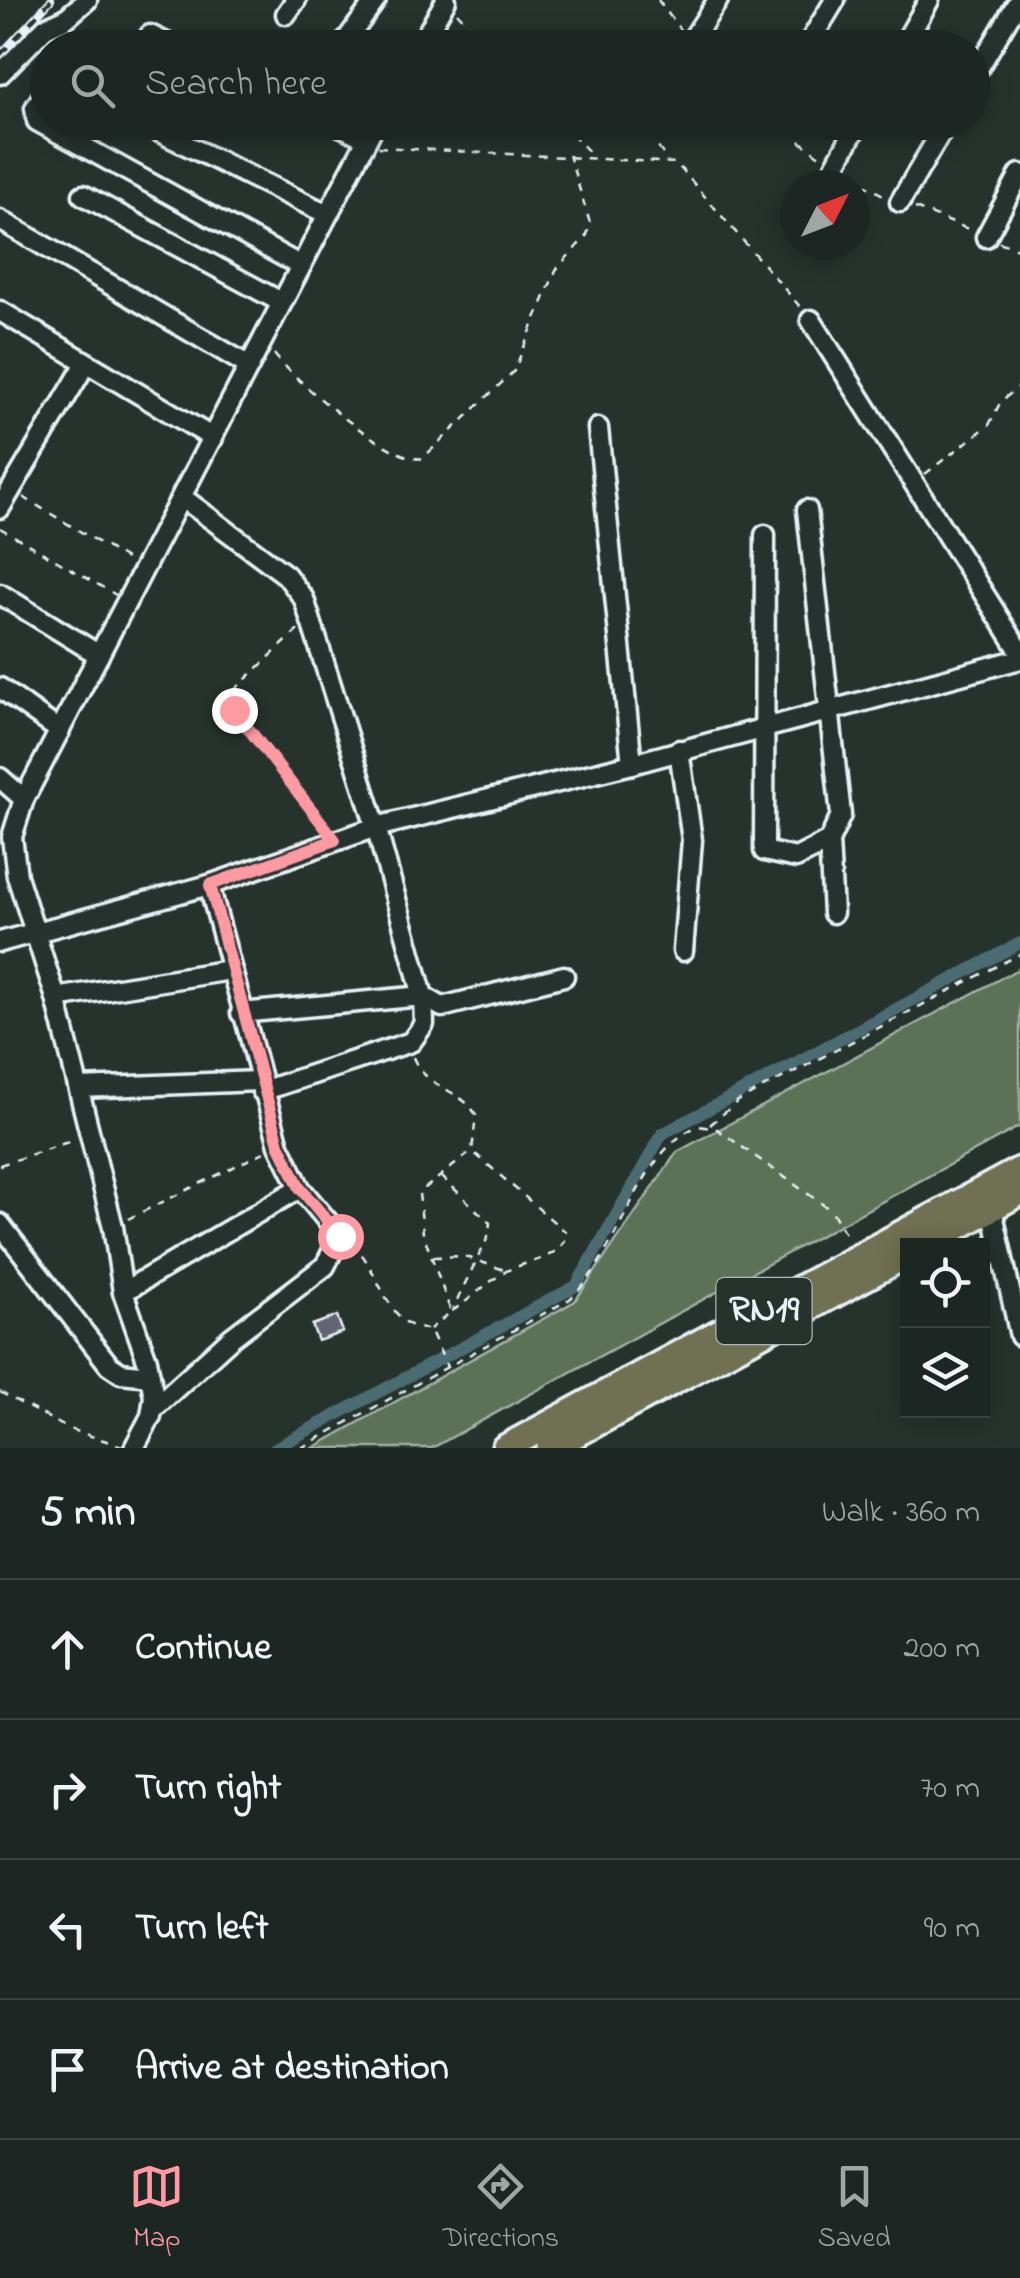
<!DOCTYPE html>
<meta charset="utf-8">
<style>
body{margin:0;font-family:"Indie Flower",sans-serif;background:#252e2a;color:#f1f3f6}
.controls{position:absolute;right:30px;bottom:30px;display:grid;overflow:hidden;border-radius:0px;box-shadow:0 5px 25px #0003}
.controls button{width:90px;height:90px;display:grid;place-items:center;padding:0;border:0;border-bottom:2px solid #3a4340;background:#1c2622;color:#f1f3f6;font:50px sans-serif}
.compass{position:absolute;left:780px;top:170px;width:90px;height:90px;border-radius:50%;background:#1c2622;box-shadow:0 5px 25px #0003;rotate:48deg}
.stop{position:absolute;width:30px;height:30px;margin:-22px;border:8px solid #ff9aa2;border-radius:50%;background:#fff}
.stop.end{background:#ff9aa2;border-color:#fff;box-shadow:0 2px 10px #0008}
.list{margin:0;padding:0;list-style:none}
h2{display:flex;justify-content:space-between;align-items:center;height:130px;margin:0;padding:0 40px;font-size:42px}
h2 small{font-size:32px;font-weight:400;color:#a0a5a5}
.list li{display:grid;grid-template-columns:65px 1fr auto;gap:30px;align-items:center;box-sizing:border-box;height:140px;padding:0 40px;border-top:2px solid #3a4340}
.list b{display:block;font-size:38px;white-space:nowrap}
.list em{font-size:32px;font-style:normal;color:#a0a5a5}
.icon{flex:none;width:55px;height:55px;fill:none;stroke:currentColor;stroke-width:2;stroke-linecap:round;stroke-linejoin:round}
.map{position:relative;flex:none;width:1020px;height:1448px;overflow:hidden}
.search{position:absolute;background:#1c2622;box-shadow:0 5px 25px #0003;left:30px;right:30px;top:30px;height:110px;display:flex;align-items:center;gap:25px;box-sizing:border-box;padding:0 35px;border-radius:55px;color:#a0a5a5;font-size:38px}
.sheet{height:690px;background:#1c2622}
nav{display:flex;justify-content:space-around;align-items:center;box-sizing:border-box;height:140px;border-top:2px solid #3a4340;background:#1c2622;font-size:28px;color:#a0a5a5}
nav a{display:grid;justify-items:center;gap:5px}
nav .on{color:#ff9aa2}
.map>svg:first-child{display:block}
.green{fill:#5c7256;stroke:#a2b2a7;stroke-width:2.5}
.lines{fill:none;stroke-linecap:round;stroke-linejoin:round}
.canal{stroke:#4c6c73;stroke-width:12}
.building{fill:#646471;stroke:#e8f1f8;stroke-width:2.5}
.minor-casing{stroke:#e8f1f8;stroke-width:25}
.highway-casing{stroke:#e8f1f8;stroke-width:32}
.path{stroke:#e8f1f8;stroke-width:2.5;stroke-dasharray:8 8;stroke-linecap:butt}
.minor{stroke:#26332d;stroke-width:18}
.highway{stroke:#706f52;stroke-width:25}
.rail-casing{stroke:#e8f1f8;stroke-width:8}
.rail{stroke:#26332d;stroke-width:4;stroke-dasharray:11;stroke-linecap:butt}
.route{stroke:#ff9aa2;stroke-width:12}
.labels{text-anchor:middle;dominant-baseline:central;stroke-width:9;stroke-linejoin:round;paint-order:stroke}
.shield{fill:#26332d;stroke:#aeb8bb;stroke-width:2.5}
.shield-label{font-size:38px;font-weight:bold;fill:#e8f1f8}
</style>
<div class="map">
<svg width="1020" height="1448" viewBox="0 0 1020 1448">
<rect width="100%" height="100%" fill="#26332d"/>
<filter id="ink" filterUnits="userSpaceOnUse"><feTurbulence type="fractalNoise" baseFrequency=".01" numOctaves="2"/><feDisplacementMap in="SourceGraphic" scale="20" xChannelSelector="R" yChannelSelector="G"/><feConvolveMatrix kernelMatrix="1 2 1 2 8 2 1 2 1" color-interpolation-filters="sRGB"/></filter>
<g filter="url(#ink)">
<!-- green -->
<path class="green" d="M 1020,968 L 1020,1126 L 432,1448 L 313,1448 L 575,1301 L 677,1152 Z"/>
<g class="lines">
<!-- canal -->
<path class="canal" d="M 275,1448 L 576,1286 L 662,1134 L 1020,943"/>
</g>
<!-- building -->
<path class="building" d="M 337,1316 L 343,1332 L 318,1341 L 312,1325 Z"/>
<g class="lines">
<!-- minor casing -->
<g class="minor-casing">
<g id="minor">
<path d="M 286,14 L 296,0"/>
<path d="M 150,35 L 177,48"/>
<path d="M 345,42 L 376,0"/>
<path d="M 690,43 L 718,0"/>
<path d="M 419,48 L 446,0"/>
<path d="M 806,48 L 835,0"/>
<path d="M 902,48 L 929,0"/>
<path d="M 0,74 L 45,28 L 65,19 L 87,0"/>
<path d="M 972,79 L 1019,0"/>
<path d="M 48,87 L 35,108 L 37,121 L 299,265"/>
<path d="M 139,122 L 325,213"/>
<path d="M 332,122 L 367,139"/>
<path d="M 835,166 L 859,122"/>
<path d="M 83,195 L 281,302"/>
<path d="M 900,202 L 947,122"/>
<path d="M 0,220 L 249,366"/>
<path d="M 986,237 L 1020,174"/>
<path d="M 0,311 L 213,438"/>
<path d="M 811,320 L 1020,651"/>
<path d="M 598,428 L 632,764"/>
<path d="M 183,498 L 286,575 L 304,599 L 376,827 L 423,996 L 442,1007 L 564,976"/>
<path d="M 0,508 L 85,365"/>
<path d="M 807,510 L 841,815 L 829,841 L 833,913"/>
<path d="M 765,535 L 764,851 L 796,858 L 829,841"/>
<path d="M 0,594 L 99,655"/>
<path d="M 0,688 L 60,731"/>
<path d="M 679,750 L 692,840 L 683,951"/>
<path d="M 0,778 L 24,799"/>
<path d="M 0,942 L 209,885 L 376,827 L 632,764 L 1020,659"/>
<path d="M 56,998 L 230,970"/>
<path d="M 241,1013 L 423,996 L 424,1024 L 411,1042 L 262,1091"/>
<path d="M 79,1088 L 259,1081"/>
<path d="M 990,1200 L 1020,1336"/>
<path d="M 0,1224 L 109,1365 L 121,1373 L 150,1376"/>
<path d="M 123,1292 L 300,1188"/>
<path d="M 154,1408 L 231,1338 L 325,1266 L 340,1236 L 300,1188 L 279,1145 L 209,885"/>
<path d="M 134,1448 L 151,1416 L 154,1397 L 147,1360 L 123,1292 L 113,1227 L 56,998 L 17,876 L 12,837 L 24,799 L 376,122"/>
</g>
</g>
<!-- highway casing -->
<g class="highway-casing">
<g id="highway">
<path d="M 923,1246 L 1020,1192"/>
<path d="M 505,1448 L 1020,1170"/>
<path d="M 550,1448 L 908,1254"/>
</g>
</g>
<!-- path -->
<g class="path">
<path d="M 658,0 L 681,31"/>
<path d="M 457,12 L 490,48"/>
<path d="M 561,122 L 592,155"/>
<path d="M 639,122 L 666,158"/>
<path d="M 774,122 L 821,157"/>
<path d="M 378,147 L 676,163 L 802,309"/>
<path d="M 848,176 L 885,196"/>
<path d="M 915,208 L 973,231"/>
<path d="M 999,242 L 1020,250"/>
<path d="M 274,354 C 293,379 393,465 423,458 L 514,371 L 556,270 L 587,235 L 590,223 L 569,155"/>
<path d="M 925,474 L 989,425 L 1001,401 L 1020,386"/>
<path d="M 23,497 L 131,562"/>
<path d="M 0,528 L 116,595"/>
<path d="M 298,630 L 226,698 L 325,827"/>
<path d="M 413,1057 C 425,1089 461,1088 476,1115 L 472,1151 L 419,1193 L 423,1233 L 451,1312 L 430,1329"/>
<path d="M 710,1125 L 738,1101 L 1020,954"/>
<path d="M 0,1165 L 74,1140"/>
<path d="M 441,1176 L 490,1223 L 488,1237 L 453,1308"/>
<path d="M 128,1219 L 264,1152"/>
<path d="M 351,1243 C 381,1267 386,1332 430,1329 L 447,1367"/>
<path d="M 433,1257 L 464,1256 L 507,1271"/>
<path d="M 452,1311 C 470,1300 485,1284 503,1273 C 526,1259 557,1263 568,1234 L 472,1151"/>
<path d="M 0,1392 L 69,1429 L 122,1446"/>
<path d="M 301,1448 L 570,1299 C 621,1253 636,1152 698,1126 L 717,1129 L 832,1211 L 848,1239"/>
</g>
<!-- minor -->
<use href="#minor" class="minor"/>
<!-- highway -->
<use href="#highway" class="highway"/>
<!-- rail casing -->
<g class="rail-casing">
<path id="rail" d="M 0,55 L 51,0"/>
</g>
<!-- rail -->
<use href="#rail" class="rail"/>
</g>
</g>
<g class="lines" filter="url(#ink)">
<!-- route -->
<path class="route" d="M 234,710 L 335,840 L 210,885 L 279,1144 L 300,1188 L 340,1236"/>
</g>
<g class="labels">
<!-- shield labels -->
<rect class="shield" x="716.5" y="1278" width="95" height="66" rx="8"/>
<g class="shield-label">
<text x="764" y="1311">RN19</text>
</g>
</g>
</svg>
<div class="controls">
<button><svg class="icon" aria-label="locate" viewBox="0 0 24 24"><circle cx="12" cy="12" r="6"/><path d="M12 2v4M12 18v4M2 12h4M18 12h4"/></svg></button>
<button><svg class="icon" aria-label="layers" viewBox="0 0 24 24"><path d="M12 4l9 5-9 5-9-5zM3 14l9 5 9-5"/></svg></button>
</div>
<svg class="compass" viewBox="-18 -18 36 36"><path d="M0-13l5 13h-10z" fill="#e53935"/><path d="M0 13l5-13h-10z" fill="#a0a5a5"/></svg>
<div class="stop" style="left:340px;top:1236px"></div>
<div class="stop end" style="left:234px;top:710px"></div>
<div class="search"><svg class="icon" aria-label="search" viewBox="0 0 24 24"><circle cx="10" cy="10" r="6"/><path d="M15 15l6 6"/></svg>Search here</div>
</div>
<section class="sheet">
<h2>5 min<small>Walk · 360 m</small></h2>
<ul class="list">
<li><svg class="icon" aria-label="ahead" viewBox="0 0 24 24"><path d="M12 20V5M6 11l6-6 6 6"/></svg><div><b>Continue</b></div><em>200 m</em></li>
<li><svg class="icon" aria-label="right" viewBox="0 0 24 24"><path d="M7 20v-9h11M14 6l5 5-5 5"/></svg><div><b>Turn right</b></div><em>70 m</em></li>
<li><svg class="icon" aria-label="left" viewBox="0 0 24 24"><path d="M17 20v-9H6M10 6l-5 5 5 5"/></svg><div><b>Turn left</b></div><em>90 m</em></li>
<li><svg class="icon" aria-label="arrive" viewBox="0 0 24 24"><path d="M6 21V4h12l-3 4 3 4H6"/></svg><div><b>Arrive at destination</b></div></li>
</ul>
</section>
<nav>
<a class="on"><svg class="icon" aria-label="map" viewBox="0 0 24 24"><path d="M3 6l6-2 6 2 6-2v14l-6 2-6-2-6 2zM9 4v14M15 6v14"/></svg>Map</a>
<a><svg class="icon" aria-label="directions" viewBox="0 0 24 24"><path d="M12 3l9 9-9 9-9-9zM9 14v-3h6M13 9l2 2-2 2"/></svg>Directions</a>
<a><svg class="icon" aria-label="saved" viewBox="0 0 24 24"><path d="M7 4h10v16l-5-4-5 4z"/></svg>Saved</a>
</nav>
